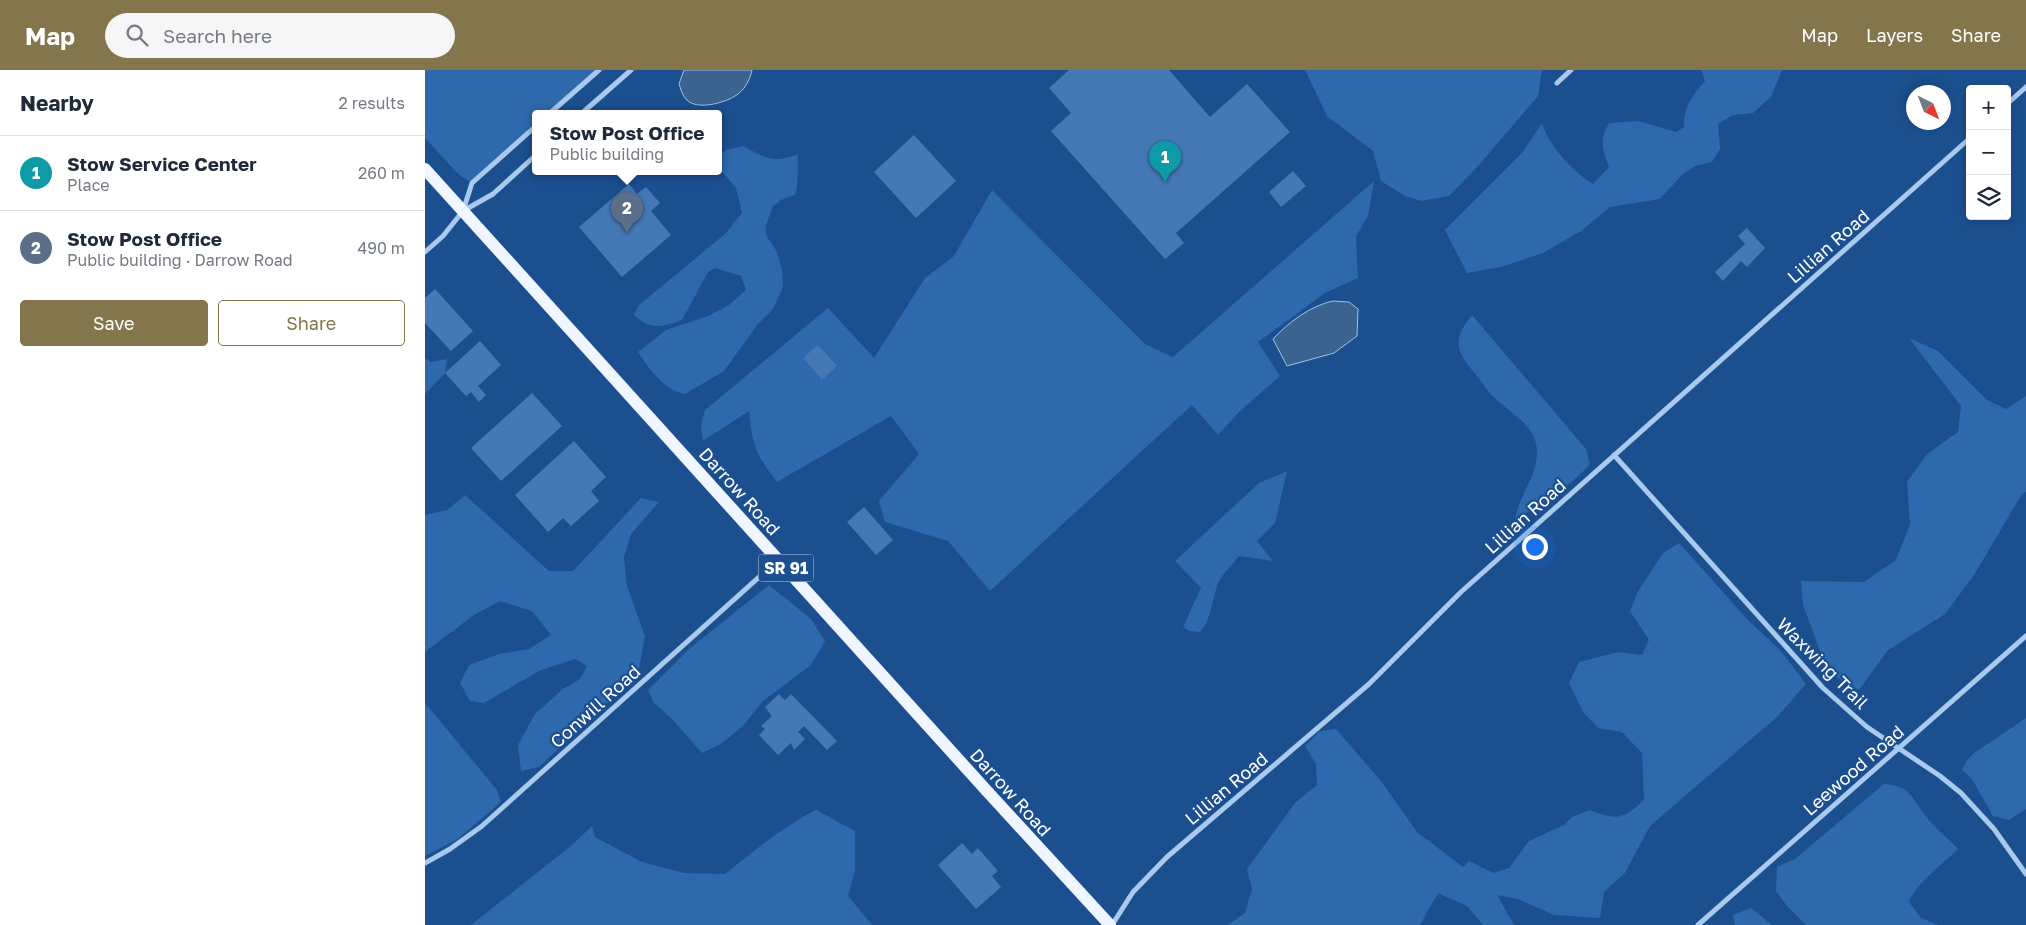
<!DOCTYPE html>
<meta charset="utf-8">
<style>
body{margin:0;font-family:"Golos Text",sans-serif;background:#f6f6f7;color:#1f2937}
.controls{position:absolute;right:15px;top:15px;display:grid;overflow:hidden;border-radius:5px;box-shadow:0 2px 8px #0003}
.controls button{width:45px;height:45px;display:grid;place-items:center;padding:0;border:0;border-bottom:1px solid #e0e1e3;background:#fff;color:#1f2937;font:25px sans-serif}
.compass{position:absolute;left:1481px;top:15px;width:45px;height:45px;border-radius:50%;background:#fff;box-shadow:0 2px 8px #0003;rotate:138deg}
.you{position:absolute;left:1109px;top:476px;width:18px;height:18px;margin:-12px;border:4px solid #fff;border-radius:50%;background:#1a73e8;box-shadow:0 0 0 8px #1a73e833}
.badge{display:grid;place-items:center;width:32px;height:32px;border-radius:50%;background:#84754c;color:#fff;font-size:16px;font-weight:700}
.pin{position:absolute;translate:-50% -41px;filter:drop-shadow(0 1px 2px #0008)}
.pin::after{content:'';position:absolute;top:26px;width:18px;height:15px;background:inherit;clip-path:polygon(0 0,100% 0,50% 100%)}
.popup{position:absolute;left:107px;top:40px;width:190px;height:65px;box-sizing:border-box;display:grid;place-content:center;border-radius:5px;background:#fff;filter:drop-shadow(0 1px 4px #0005);font-size:16px;white-space:nowrap;color:#747a83}
.popup b{font-size:19px;color:#1f2937}
.popup::after{content:'';position:absolute;left:50%;top:100%;margin-left:-10px;border:10px solid transparent;border-top-color:#fff}
.list{margin:0;padding:0;list-style:none}
h2{display:flex;justify-content:space-between;align-items:center;height:65px;margin:0;padding:0 20px;font-size:21px}
h2 small{font-size:16px;font-weight:400;color:#747a83}
.list li{display:grid;grid-template-columns:32px 1fr auto;gap:15px;align-items:center;box-sizing:border-box;height:75px;padding:0 20px;border-top:1px solid #e0e1e3}
.list b{display:block;font-size:19px;white-space:nowrap}
.list p{margin:0;font-size:16px;white-space:nowrap;color:#747a83}
.list em{font-size:16px;font-style:normal;color:#747a83}
.actions{display:flex;gap:10px;padding:15px 20px}
.actions a{flex:1;padding:11px 0;border:1px solid #84754c;border-radius:5px;text-align:center;font-size:18px;color:#84754c}
.actions .main{background:#84754c;color:#fff}
.icon{flex:none;width:28px;height:28px;fill:none;stroke:currentColor;stroke-width:2;stroke-linecap:round;stroke-linejoin:round}
.map{position:relative;flex:none;width:1601px;height:855px;overflow:hidden}
header{display:flex;align-items:center;gap:30px;box-sizing:border-box;height:70px;padding:0 25px;background:#84754c;color:#fff}
header strong{font-size:24px}
nav{display:flex;gap:28px;margin-inline-start:auto;font-size:18px}
.search{width:350px;height:45px;background:#f6f6f7;display:flex;align-items:center;gap:12px;box-sizing:border-box;padding:0 18px;border-radius:28px;color:#747a83;font-size:19px}
main{display:flex}
aside{flex:1;background:#fff}
.map>svg:first-child{display:block}
.green{fill:#2e69ad}
.water{fill:#3c6290;stroke:#9cc4f0}
.building{fill:#4478b7}
.lines{fill:none;stroke-linecap:round;stroke-linejoin:round}
.street{stroke:#a9c9ee;stroke-width:5}
.primary{stroke:#f0f6ff;stroke-width:12}
.labels{text-anchor:middle;dominant-baseline:central;stroke-width:4.5;stroke-linejoin:round;paint-order:stroke}
.shield{fill:#1b4f8f;stroke:#bbcadd;stroke-width:1}
.shield-label{font-size:16px;font-weight:bold;fill:#fff}
.street-label{font-size:18px;fill:#fff;stroke:#1b4f8f}
</style>
<header>
<strong>Map</strong>
<div class="search"><svg class="icon" aria-label="search" viewBox="0 0 24 24"><circle cx="10" cy="10" r="6"/><path d="M15 15l6 6"/></svg>Search here</div>
<nav><a>Map</a><a>Layers</a><a>Share</a></nav>
</header>
<main>
<aside>
<h2>Nearby<small>2 results</small></h2>
<ul class="list">
<li><span class="badge" style="background:#0f9aa8">1</span><div><b>Stow Service Center</b><p>Place</p></div><em>260 m</em></li>
<li><span class="badge" style="background:#5c6f8a">2</span><div><b>Stow Post Office</b><p>Public building · Darrow Road</p></div><em>490 m</em></li>
</ul>
<div class="actions"><a class="main">Save</a><a>Share</a></div>
</aside>
<div class="map">
<svg width="1601" height="855" viewBox="0 0 1601 855">
<rect width="100%" height="100%" fill="#1b4f8f"/>
<!-- green -->
<g class="green">
<path d="M 0,0 L 173,0 L 124,44 L 111,44 L 111,56 L 47,113 L 33,104 L 0,68 Z"/>
<path d="M 880,0 L 1117,0 L 1113,26 L 1054,95 L 1024,126 L 996,131 L 980,126 L 956,111 L 948,81 L 902,46 Z"/>
<path d="M 1276,0 L 1357,0 L 1346,27 L 1328,43 L 1308,45 L 1293,54 L 1295,79 L 1287,92 L 1270,96 L 1257,105 L 1235,129 L 1185,137 L 1156,161 L 1118,183 L 1076,197 L 1042,203 L 1020,160 L 1097,83 L 1117,53 C 1125,77 1147,101 1168,114 L 1184,97 C 1177,79 1174,71 1184,53 L 1214,51 L 1251,62 L 1259,57 C 1258,38 1268,24 1280,11 Z"/>
<path d="M 318,76 C 341,88 348,94 373,84 C 372,97 374,114 370,125 L 356,130 L 348,136 L 341,155 L 341,165 L 352,182 L 357,199 L 358,217 L 348,239 L 333,254 L 299,301 L 260,324 C 240,321 224,299 213,282 L 241,260 L 283,246 L 304,235 L 321,220 L 316,206 L 290,198 L 283,202 L 257,250 C 237,257 226,261 209,245 L 214,235 L 300,164 L 317,143 L 311,118 L 294,98 L 293,86 L 301,80 Z"/>
<path d="M 949,111 L 943,146 L 931,166 L 933,208 L 900,223 L 833,272 L 855,306 L 815,341 L 793,365 L 767,335 L 565,521 L 523,471 L 460,452 L 454,431 L 494,384 L 466,346 L 352,412 C 330,382 328,378 324,341 L 278,371 L 276,355 L 280,340 L 403,238 L 449,288 L 500,208 L 529,186 L 567,120 L 720,274 L 748,287 Z"/>
<path d="M 1047,245 L 1161,379 L 1165,394 C 1144,418 1117,433 1090,450 C 1093,426 1113,406 1112,381 C 1111,355 1086,344 1070,328 C 1063,323 1059,314 1053,307 C 1032,283 1025,272 1047,245 Z"/>
<path d="M 1484,268 L 1513,281 L 1562,330 L 1581,339 L 1601,326 L 1601,422 L 1597,424 L 1549,505 L 1520,544 L 1463,580 L 1434,620 L 1403,602 L 1378,535 L 1376,511 L 1439,512 L 1471,490 L 1485,454 L 1482,412 L 1502,384 L 1533,362 L 1536,336 Z"/>
<path d="M 0,288 L 6,292 L 22,289 L 20,303 L 0,324 Z"/>
<path d="M 862,401 L 850,453 L 832,471 L 848,491 L 814,486 C 808,494 799,502 794,511 C 787,527 787,550 775,562 L 764,561 L 758,557 L 776,518 L 750,491 L 834,413 Z"/>
<path d="M 40,425 L 124,501 L 148,501 L 216,428 L 234,432 L 206,464 L 199,487 L 202,516 L 220,566 L 213,604 L 114,697 L 96,701 L 93,675 L 110,644 L 138,619 L 155,609 L 162,596 L 150,589 L 116,600 L 59,633 L 45,631 L 35,613 L 44,595 L 74,584 L 104,579 L 126,565 L 107,541 L 75,531 L 49,545 L 0,582 L 0,445 L 22,440 Z"/>
<path d="M 1254,473 L 1323,550 L 1355,580 L 1381,614 L 1351,648 L 1225,756 L 1200,803 L 1179,822 L 1175,848 L 1129,845 L 1093,829 L 1072,825 L 1089,855 L 1058,855 L 1042,836 L 1013,823 L 995,855 L 803,855 L 820,843 L 827,819 L 822,799 L 870,733 L 892,715 L 891,694 L 880,676 L 895,661 L 911,659 L 956,711 L 992,762 L 1038,797 L 1044,791 L 1068,803 L 1084,798 L 1104,771 L 1139,755 L 1147,747 L 1165,740 C 1191,751 1199,749 1219,730 L 1217,683 L 1197,662 L 1173,658 L 1158,642 L 1144,613 L 1154,592 L 1193,582 L 1217,585 L 1224,570 L 1205,541 L 1212,523 L 1238,483 Z"/>
<path d="M 344,515 L 386,549 L 400,571 L 386,595 L 338,631 L 318,656 L 296,674 L 277,683 L 246,648 L 229,633 L 223,620 L 264,579 Z"/>
<path d="M 0,633 L 72,720 L 76,732 L 33,769 L 0,786 Z"/>
<path d="M 1601,648 L 1601,739 L 1584,750 L 1568,746 L 1547,709 L 1537,700 L 1542,690 L 1549,683 Z"/>
<path d="M 1459,714 C 1486,716 1486,727 1500,745 C 1508,757 1523,768 1533,779 C 1517,795 1493,811 1484,832 L 1496,848 L 1513,855 L 1381,855 L 1362,836 L 1351,821 L 1352,797 L 1370,789 Z"/>
<path d="M 391,740 L 430,761 L 430,801 L 423,826 L 447,855 L 46,855 L 147,775 L 167,756 L 170,767 L 217,792 L 259,803 L 300,804 C 329,781 357,757 391,740 Z"/>
<path d="M 1326,838 L 1347,855 L 1310,855 L 1308,845 Z"/>
</g>
<!-- water -->
<g class="water">
<path d="M 259,0 L 327,0 C 325,10 319,21 310,26 C 299,33 271,41 261,29 C 257,25 256,19 254,14 Z"/>
<path d="M 908,231 L 924,232 L 933,239 L 932,266 L 909,283 L 862,296 L 848,269 C 864,252 885,236 908,231 Z"/>
</g>
<!-- building -->
<g class="building">
<path d="M 644,0 L 744,0 L 785,47 L 822,14 L 865,62 L 751,163 L 759,173 L 740,189 L 626,61 L 646,43 L 624,18 Z"/>
<path d="M 489,65 L 531,111 L 491,148 L 449,102 Z"/>
<path d="M 868,101 L 881,116 L 856,137 L 844,122 Z"/>
<path d="M 204,114 L 212,124 L 221,117 L 235,133 L 226,141 L 246,165 L 197,207 L 154,157 Z"/>
<path d="M 1322,158 L 1340,178 L 1322,197 L 1316,191 L 1298,211 L 1290,202 L 1320,174 L 1313,166 Z"/>
<path d="M 10,219 L 48,261 L 26,281 L 0,253 L 0,228 Z"/>
<path d="M 55,271 L 76,295 L 53,316 L 61,325 L 54,332 L 46,322 L 41,326 L 20,303 Z"/>
<path d="M 393,275 L 412,296 L 397,310 L 378,288 Z"/>
<path d="M 107,323 L 137,356 L 76,411 L 46,378 Z"/>
<path d="M 149,371 L 181,407 L 166,421 L 174,431 L 146,456 L 138,448 L 123,462 L 90,425 Z"/>
<path d="M 439,437 L 468,470 L 451,485 L 422,452 Z"/>
<path d="M 354,624 L 360,630 L 366,624 L 412,671 L 402,680 L 379,656 L 373,662 L 380,669 L 369,680 L 366,673 L 353,685 L 334,665 L 340,659 L 336,656 L 347,646 L 340,637 Z"/>
<path d="M 537,773 L 547,784 L 553,778 L 573,801 L 567,806 L 576,817 L 551,839 L 513,795 Z"/>
</g>
<g class="lines">
<!-- street -->
<g class="street">
<path d="M 1132,13 L 1146,0"/>
<path d="M 1582,34 L 1601,17"/>
<path d="M 124,44 L 174,0"/>
<path d="M 156,44 L 206,0"/>
<path d="M 38,141 L 68,124 L 111,85"/>
<path d="M 0,182 L 18,166 L 38,141 L 47,113 L 111,56"/>
<path d="M 1189,385 L 1398,618 L 1442,657 L 1515,706 L 1536,723 L 1569,759 L 1601,804"/>
<path d="M 0,793 L 25,779 L 57,756 L 353,490"/>
<path d="M 687,855 L 708,822 L 742,787 L 944,614 L 1036,522 L 1545,68"/>
<path d="M 1273,855 L 1601,566"/>
</g>
<!-- primary -->
<path class="primary" d="M 0,99 L 561,720 L 685,855"/>
</g>
<g class="labels">
<!-- shield labels -->
<rect class="shield" x="333.5" y="484.5" width="55" height="27" rx="4"/>
<g class="shield-label">
<text x="361" y="498">SR 91</text>
</g>
<!-- street labels -->
<g class="street-label">
<text transform="translate(1403 176) rotate(-41)">Lillian Road</text>
<text transform="translate(315 421) rotate(48)">Darrow Road</text>
<text transform="translate(1100 446) rotate(-42)">Lillian Road</text>
<text transform="translate(1398 593) rotate(45)">Waxwing Trail</text>
<text transform="translate(170 636) rotate(-42)">Conwill Road</text>
<text transform="translate(1428 700) rotate(-41)">Leewood Road</text>
<text transform="translate(801 718) rotate(-40)">Lillian Road</text>
<text transform="translate(586 722) rotate(48)">Darrow Road</text>
</g>
</g>
</svg>
<div class="controls">
<button>+</button>
<button>−</button>
<button><svg class="icon" aria-label="layers" viewBox="0 0 24 24"><path d="M12 4l9 5-9 5-9-5zM3 14l9 5 9-5"/></svg></button>
</div>
<svg class="compass" viewBox="-18 -18 36 36"><path d="M0-13l5 13h-10z" fill="#e53935"/><path d="M0 13l5-13h-10z" fill="#747a83"/></svg>
<div class="you"></div>
<div class="pin badge" style="left:740px;top:112px;background:#0f9aa8">1</div>
<div class="pin badge" style="left:202px;top:163px;background:#5c6f8a">2</div>
<div class="popup"><b>Stow Post Office</b>Public building</div>
</div>
</main>
